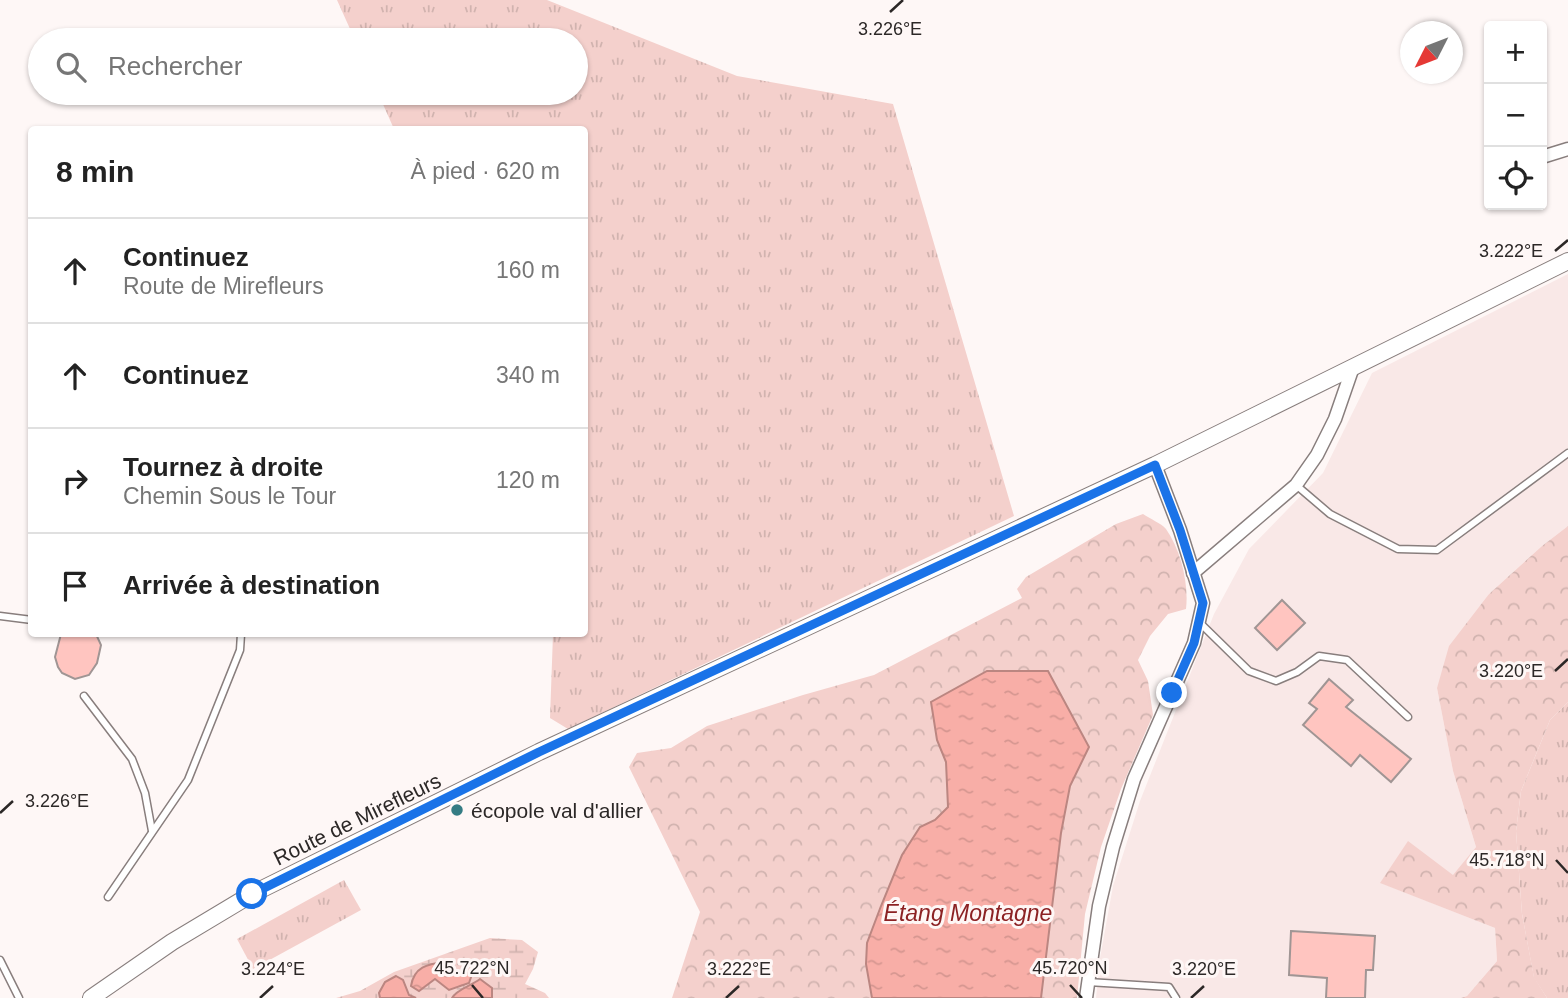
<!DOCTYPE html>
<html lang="fr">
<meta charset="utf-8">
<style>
body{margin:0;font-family:Helvetica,sans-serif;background:#f6f6f6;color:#222}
.controls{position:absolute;right:21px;top:21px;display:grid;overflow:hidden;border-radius:7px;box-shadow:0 2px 5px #0004}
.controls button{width:63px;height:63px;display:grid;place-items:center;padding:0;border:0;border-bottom:2px solid #e0e0e0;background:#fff;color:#222;font:35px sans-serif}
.compass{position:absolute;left:1400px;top:21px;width:63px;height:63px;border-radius:50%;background:#fff;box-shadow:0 2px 5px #0004;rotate:228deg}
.stop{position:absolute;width:21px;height:21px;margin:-16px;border:5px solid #1a73e8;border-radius:50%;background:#fff}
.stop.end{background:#1a73e8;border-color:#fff;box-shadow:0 2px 7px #0008}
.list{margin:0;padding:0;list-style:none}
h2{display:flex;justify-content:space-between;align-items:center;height:91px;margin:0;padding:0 28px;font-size:30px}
h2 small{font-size:23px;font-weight:400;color:#767676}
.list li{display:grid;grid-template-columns:46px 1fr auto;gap:21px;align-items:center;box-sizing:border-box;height:105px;padding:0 28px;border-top:2px solid #e0e0e0}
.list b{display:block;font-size:26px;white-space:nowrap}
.list p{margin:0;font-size:23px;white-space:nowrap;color:#767676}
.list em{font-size:23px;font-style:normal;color:#767676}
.icon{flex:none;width:38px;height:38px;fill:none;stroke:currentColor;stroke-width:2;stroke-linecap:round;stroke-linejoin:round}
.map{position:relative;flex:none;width:1568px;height:998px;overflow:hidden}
.search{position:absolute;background:#fff;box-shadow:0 2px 5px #0004;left:28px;top:28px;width:560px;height:77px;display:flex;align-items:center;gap:18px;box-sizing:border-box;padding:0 24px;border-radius:38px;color:#767676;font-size:26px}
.panel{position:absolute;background:#fff;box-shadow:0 2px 5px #0004;left:28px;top:126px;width:560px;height:511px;border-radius:7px}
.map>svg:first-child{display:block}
.built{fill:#f9e8e7}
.grass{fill:url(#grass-tufts)}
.forest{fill:url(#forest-crowns)}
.wetland{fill:url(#wetland-marsh)}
.water{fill:url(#water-ripples);stroke:#bb8681;stroke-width:2}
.building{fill:#ffc5c0;stroke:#a09594;stroke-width:2}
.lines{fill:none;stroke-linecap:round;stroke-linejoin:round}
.service-casing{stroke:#887e7d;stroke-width:9}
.minor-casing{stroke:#887e7d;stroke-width:15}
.tertiary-casing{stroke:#887e7d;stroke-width:18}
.service{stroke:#fff;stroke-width:6}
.minor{stroke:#fff;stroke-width:12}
.tertiary{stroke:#fff;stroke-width:16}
.route{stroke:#1a73e8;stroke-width:9}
.ticks{fill:none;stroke:#2c2827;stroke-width:2.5}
.poi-dot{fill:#347c84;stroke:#fef7f6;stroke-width:2.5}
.labels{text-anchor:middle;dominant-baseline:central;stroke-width:6;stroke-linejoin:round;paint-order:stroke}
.poi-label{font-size:21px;fill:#2c2827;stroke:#fef7f6;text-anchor:start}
.street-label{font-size:21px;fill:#2c2827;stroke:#fef7f6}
.water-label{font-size:23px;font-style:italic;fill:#8c2224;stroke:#fef7f6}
.ticks-label{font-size:18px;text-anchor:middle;fill:#2c2827;stroke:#fef7f6;stroke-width:6;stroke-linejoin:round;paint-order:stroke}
</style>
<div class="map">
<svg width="1568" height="998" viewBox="0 0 1568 998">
<defs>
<pattern id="grass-tufts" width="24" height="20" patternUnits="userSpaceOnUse" patternTransform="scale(1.75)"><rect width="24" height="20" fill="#f4d0cc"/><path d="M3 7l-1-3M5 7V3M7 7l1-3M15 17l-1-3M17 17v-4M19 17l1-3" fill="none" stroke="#d1b3af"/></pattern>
<pattern id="forest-crowns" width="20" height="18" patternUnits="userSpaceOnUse" patternTransform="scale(1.75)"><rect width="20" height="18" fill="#f4d0cc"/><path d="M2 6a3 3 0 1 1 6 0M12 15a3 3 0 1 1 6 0" fill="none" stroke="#d1b3af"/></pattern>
<pattern id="wetland-marsh" width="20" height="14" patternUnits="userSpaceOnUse" patternTransform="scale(1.75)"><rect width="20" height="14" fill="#f4d0cc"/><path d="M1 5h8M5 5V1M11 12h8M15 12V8" fill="none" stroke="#d1b3af"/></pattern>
<pattern id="water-ripples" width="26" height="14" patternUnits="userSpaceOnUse" patternTransform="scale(1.75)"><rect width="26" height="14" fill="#f8aea7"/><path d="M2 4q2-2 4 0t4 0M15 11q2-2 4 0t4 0" fill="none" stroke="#d59690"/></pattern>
</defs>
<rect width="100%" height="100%" fill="#fef7f6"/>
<!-- built -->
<path class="built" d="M 1568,274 L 1568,526 L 1542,546 L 1489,594 L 1437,688 L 1453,771 L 1476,847 L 1454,876 L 1381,883 L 1495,928 L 1497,961 L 1467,996 L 1461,998 L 1096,998 L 1100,958 L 1113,886 L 1140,801 L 1214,614 L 1249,549 L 1323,473 L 1372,373 Z"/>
<!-- grass -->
<g class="grass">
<path d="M 337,0 L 547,0 L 737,76 L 893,104 L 1014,516 L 568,729 L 550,718 L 553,634 L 584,634 L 584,130 L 394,129 L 378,93 L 576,93 L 576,40 L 355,40 Z"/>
<path d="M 1568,702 L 1568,998 L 1547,998 L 1534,978 L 1522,914 L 1516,831 L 1521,791 L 1550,720 Z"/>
<path d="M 344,880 L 361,910 L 253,969 L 237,939 Z"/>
</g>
<!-- forest -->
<g class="forest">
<path d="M 1143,514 C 1150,519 1161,523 1166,529 C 1181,550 1189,584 1186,609 L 1168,614 L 1150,636 L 1138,660 L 1148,681 L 1153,715 L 1121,789 L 1101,847 L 1085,914 L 1077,998 L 1041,998 L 1061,833 L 1070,786 L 1089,747 L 937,740 L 946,762 L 948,807 L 935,820 L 920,827 L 902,855 L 881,906 L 867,943 L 866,964 L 872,998 L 672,998 L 700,912 L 629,767 L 637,753 L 671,748 L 707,726 L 803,695 L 874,675 L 1022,598 L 1017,589 L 1026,577 L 1116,524 Z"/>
<path d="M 1568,526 L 1568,702 L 1550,720 L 1521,791 L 1516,831 L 1522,914 L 1534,977 L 1547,998 L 1461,998 L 1467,996 L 1497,961 L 1495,928 L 1380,883 L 1408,841 L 1453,875 L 1476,847 L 1453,771 L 1437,688 L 1449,646 L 1489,594 L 1542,546 Z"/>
</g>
<!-- wetland -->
<path class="wetland" d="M 490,938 L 522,940 L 538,952 L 533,969 L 525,984 L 545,993 L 549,998 L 336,998 L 360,991 L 394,972 Z"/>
<!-- water -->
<g class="water">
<path d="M 987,671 L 1048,671 L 1089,747 L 1070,786 L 1061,833 L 1041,998 L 872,998 L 866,964 L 867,943 L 881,906 L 902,855 L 920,827 L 935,820 L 948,807 L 946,762 L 937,740 L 931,702 Z"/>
<path d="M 445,962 L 445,968 C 453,972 460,976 469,973 L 471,977 L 469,983 L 449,990 L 435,979 L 419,991 L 411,986 C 414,967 427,964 445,962 Z"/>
<path d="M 396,976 L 403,980 L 409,995 L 416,998 L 380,998 L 379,993 L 385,982 Z"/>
<path d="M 480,979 L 492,988 L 492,998 L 452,998 C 457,989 471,986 480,979 Z"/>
</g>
<!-- building -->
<g class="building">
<path d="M 1282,600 L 1305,623 L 1277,650 L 1255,628 Z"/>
<path d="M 61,634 L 96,634 L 101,645 L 97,663 L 89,675 L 75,679 L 62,673 L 58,667 L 55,657 Z"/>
<path d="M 1329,679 L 1353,700 L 1346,707 L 1411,759 L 1391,782 L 1360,755 L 1351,766 L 1303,725 L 1317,709 L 1309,703 Z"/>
<path d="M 1291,931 L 1375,936 L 1373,970 L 1366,970 L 1365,998 L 1326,998 L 1327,978 L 1289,975 Z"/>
</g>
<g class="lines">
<!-- service casing -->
<g class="service-casing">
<g id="service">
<path d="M 1296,485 L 1330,514 L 1398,549 L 1437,550 L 1568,453"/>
<path d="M 0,616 L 32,620"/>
<path d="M 1200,623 L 1249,671 L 1276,681 L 1297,672 L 1319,656 L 1347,660 L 1408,717"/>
<path d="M 84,696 L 132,759 L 145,793 L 152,831"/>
<path d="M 108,897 L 188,780 L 240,650 L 241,634"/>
<path d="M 0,960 L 19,998"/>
<path d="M 1088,982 L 1169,987 L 1176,998"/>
</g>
</g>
<!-- minor casing -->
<g class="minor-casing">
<g id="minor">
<path d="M 1542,157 L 1568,149"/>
<path d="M 1193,573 L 1296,485 L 1317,455 L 1335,419 L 1353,367"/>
<path d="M 1086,998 L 1099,906 L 1113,847 L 1134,779 L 1194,643 L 1203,603 L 1180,530 L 1155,465"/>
</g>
</g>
<!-- tertiary casing -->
<g class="tertiary-casing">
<path id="tertiary" d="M 91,998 L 172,942 L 252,894 L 539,752 L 1155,465 L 1568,261"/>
</g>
<!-- service -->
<use href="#service" class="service"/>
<!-- minor -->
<use href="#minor" class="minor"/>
<!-- tertiary -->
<use href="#tertiary" class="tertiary"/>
</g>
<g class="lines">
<!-- route -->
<path class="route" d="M 252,894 L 539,752 L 1155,465 L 1180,530 L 1203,603 L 1194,643 L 1172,693"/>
</g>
<!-- ticks -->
<path class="ticks" d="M 890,12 L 903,0M 1555,251 L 1568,240M 1555,671 L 1568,659M 0,813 L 13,801M 1556,860 L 1568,873M 472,985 L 483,998M 1070,985 L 1082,998M 260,998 L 273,986M 726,998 L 739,986M 1191,998 L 1204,986"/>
<!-- markers -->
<circle class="poi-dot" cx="457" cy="810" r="7"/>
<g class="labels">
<!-- poi labels -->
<g class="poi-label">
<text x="471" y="810">écopole val d'allier</text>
</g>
<!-- street labels -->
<g class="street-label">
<text transform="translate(357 819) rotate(-26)">Route de Mirefleurs</text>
</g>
<!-- water labels -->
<g class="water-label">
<text x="968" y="913">Étang Montagne</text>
</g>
</g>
<g class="ticks-label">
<text x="890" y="35">3.226°E</text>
<text x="1511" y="257">3.222°E</text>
<text x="1511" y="677">3.220°E</text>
<text x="57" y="807">3.226°E</text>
<text x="1507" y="866">45.718°N</text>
<text x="472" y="974">45.722°N</text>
<text x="1070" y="974">45.720°N</text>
<text x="273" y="975">3.224°E</text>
<text x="739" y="975">3.222°E</text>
<text x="1204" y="975">3.220°E</text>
</g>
</svg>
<div class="controls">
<button>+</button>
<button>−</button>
<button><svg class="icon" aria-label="locate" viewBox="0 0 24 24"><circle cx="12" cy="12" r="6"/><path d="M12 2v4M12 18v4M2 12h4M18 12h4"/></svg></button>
</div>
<svg class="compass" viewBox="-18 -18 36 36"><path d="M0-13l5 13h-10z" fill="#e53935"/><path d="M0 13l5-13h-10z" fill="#767676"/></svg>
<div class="stop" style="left:252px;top:894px"></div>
<div class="stop end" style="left:1172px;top:693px"></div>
<div class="search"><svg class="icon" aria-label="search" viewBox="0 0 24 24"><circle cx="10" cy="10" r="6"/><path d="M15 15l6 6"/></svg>Rechercher</div>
<section class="panel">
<h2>8 min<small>À pied · 620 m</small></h2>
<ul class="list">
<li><svg class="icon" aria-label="ahead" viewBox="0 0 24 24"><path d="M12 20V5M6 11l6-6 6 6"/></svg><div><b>Continuez</b><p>Route de Mirefleurs</p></div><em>160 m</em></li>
<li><svg class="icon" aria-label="ahead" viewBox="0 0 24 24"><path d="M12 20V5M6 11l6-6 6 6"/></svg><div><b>Continuez</b></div><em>340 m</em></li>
<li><svg class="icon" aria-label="right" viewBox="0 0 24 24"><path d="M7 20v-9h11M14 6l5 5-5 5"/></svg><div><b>Tournez à droite</b><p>Chemin Sous le Tour</p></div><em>120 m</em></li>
<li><svg class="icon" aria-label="arrive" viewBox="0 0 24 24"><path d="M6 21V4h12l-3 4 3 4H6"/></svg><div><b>Arrivée à destination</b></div></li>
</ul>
</section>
</div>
